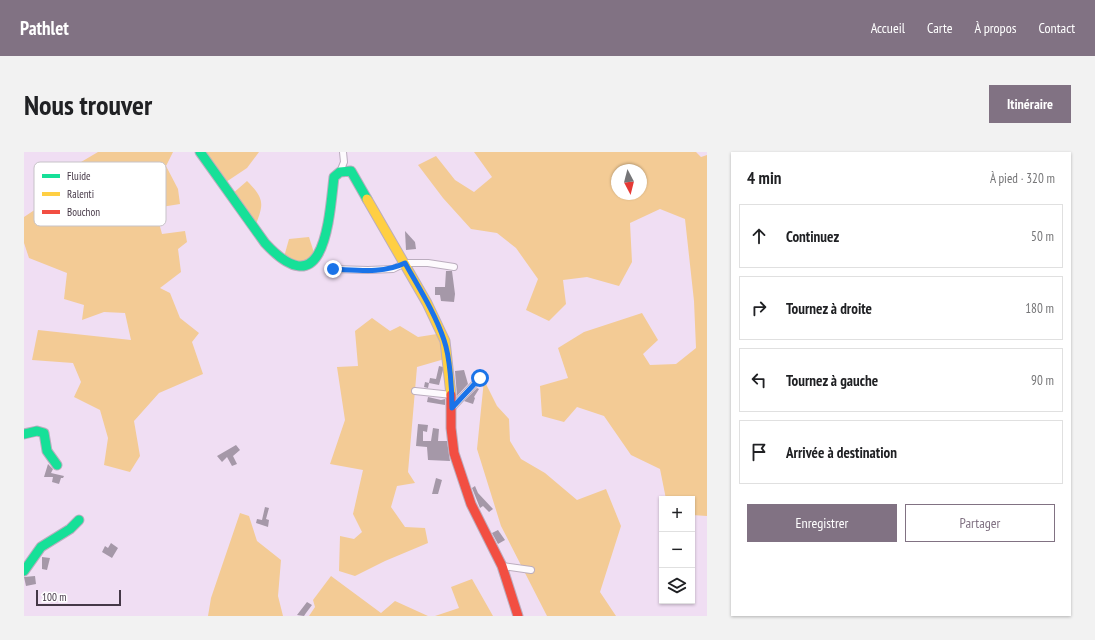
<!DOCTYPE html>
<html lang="fr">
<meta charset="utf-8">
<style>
body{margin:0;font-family:"PT Sans Narrow",sans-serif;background:#f2f2f2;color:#202124}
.controls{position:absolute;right:12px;bottom:12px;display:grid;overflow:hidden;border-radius:0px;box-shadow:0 1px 3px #0004}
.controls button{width:36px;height:36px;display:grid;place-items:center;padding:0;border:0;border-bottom:1px solid #e0e0e0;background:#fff;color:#202124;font:20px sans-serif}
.compass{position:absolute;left:587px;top:12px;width:36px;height:36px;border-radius:50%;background:#fff;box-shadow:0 1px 3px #0004;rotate:173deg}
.scale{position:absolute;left:12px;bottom:10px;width:85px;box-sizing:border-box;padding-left:4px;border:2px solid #453847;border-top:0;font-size:11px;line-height:14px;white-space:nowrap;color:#453847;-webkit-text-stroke:3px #fff;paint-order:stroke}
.stop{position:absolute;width:12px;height:12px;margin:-9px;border:3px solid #1a73e8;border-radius:50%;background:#fff}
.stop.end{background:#1a73e8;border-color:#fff;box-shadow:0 1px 4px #0008}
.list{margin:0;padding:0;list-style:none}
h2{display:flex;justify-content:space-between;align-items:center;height:52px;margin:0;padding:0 16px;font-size:17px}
h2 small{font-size:13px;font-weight:400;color:#757577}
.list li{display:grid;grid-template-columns:26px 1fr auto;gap:12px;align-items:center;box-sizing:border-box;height:64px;margin:0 8px 8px;padding:0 8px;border:1px solid #e0e0e0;border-radius:0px}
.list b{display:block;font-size:15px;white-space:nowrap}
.list em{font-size:13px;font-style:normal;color:#757577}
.actions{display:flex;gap:8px;padding:12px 16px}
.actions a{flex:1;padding:9px 0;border:1px solid #817283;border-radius:0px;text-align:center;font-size:14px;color:#817283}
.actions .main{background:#817283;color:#fff}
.icon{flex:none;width:22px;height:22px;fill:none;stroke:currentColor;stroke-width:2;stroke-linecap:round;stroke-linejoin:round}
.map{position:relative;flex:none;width:683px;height:464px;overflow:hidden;border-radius:0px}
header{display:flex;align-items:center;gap:24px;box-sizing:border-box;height:56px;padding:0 20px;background:#817283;color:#fff}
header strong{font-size:19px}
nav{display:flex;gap:22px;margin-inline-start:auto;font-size:14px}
.intro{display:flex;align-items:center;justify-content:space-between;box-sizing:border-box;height:96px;padding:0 24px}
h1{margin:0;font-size:28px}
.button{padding:10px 18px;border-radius:0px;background:#817283;color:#fff;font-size:14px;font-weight:700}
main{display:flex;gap:24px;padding:0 24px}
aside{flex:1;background:#fff;border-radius:0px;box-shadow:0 1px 3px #0004}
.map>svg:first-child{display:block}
.green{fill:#f3cb95;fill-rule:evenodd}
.building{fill:#a598a8}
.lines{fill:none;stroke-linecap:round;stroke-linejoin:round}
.street-casing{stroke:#bbadbe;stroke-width:8}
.fast-casing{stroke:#bbadbe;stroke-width:11}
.slow-casing{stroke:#bbadbe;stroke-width:11}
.jam-casing{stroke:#bbadbe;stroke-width:11}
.street{stroke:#fdfafd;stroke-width:6}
.fast{stroke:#16e098;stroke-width:9}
.slow{stroke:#ffcf43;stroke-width:9}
.jam{stroke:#f24e42;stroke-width:9}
.route{stroke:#1a73e8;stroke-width:5}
.key{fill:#fff;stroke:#c7c3c8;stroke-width:1}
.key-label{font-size:11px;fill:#453847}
</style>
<header>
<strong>Pathlet</strong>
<nav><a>Accueil</a><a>Carte</a><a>À propos</a><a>Contact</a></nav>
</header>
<div class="intro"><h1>Nous trouver</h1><a class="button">Itinéraire</a></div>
<main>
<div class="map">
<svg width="683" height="464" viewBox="0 0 683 464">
<rect width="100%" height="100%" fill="#f0def3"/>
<!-- green -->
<g class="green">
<path d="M 74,0 L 149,0 L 142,14 L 154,37 L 156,52 L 131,56 L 138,82 L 161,79 L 163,90 L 154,97 L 157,120 L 136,136 L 146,141 L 156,166 L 175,181 L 168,190 L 179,222 L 135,241 L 110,269 L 116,304 L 106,320 L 80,313 L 84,286 L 76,258 L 50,245 L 57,230 L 49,211 L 8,208 L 14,178 L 107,188 L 101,161 L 80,160 L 58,168 L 60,153 L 40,147 L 43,121 L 5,106 L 0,91 L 0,65 L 18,53 L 23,40 L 35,23 Z"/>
<path d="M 176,0 L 235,0 L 223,16 L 199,32 Z"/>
<path d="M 450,0 L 672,0 L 677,5 L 683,3 L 683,364 L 668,363 L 668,347 L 642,347 L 636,317 L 607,303 L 580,264 L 553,255 L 540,270 L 518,264 L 516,234 L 544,226 L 534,196 L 560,180 L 618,161 L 634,188 L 619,202 L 626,213 L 652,212 L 672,196 L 670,149 L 661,67 L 636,57 L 606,71 L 608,110 L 595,134 L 563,125 L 539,128 L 542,152 L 525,169 L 502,158 L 514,127 L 492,96 L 473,81 L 447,77 L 419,46 L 394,13 L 412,4 L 431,28 L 450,40 L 468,25 ZM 593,18 L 617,18 L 617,42 L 593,42 Z"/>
<path d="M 223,29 C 244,50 238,54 229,81 L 207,43 Z"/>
<path d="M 285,85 L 292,107 L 280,119 L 270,116 L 260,105 L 265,87 Z"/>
<path d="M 348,166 L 366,179 L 376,174 L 394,185 L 413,182 L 424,206 L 393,215 L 384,320 L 391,331 L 373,334 L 367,355 L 381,375 L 401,376 L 404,391 L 361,409 L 331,424 L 315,419 L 316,384 L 330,387 L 338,380 L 329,362 L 339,318 L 306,312 L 321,268 L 313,215 L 334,214 L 331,179 Z"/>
<path d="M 460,228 L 473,254 L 485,267 L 486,289 L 497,307 L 521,321 L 553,348 L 582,337 L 597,374 L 576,440 L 592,464 L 523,464 L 477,374 L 453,297 Z"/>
<path d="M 216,361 L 225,364 L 233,389 L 257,408 L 254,444 L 259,464 L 184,464 L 187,446 Z"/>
<path d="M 307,424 L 357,461 L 371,449 L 404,464 L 285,464 L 291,455 L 289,448 Z"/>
<path d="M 448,427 L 469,464 L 411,464 L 435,456 L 427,435 Z"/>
</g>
<!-- building -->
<g class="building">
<path d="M 381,79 L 391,90 L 392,97 L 382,98 Z"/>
<path d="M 422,119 L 428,119 L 431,142 L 430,150 L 417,149 L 416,143 L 411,143 L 411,135 L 421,135 Z"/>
<path d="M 415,214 L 419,215 L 419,218 L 415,233 L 405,231 L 404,236 L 400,235 L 401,230 L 405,231 L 406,226 L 412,227 Z"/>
<path d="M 440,218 L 444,232 L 433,244 L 431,219 Z"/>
<path d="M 453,236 L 455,237 L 450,245 L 451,246 L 449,252 L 440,249 Z"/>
<path d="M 404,245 L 417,248 L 421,247 L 421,253 L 403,250 Z"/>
<path d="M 394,272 L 404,273 L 403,280 L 399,279 L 399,289 L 407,289 L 409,276 L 415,277 L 414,289 L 423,289 L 426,309 L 404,308 L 403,295 L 392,294 Z"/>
<path d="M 212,293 L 216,298 L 209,304 L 213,312 L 208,314 L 203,305 L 198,310 L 193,304 Z"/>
<path d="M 24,312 L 29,317 L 27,321 L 40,324 L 39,326 L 37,326 L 35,332 L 28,330 L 29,325 L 20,325 Z"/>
<path d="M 412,326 L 418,328 L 414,342 L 408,342 Z"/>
<path d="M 451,334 L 454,341 L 469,357 L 465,360 L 459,354 L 456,356 L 448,336 Z"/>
<path d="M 241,355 L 245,356 L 242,367 L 245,368 L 244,375 L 232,371 L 233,367 L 238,368 Z"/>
<path d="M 474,378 L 481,388 L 474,392 L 468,381 Z"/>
<path d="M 87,391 L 94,396 L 88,406 L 78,400 L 81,394 L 84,396 Z"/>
<path d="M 18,405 L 26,406 L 23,418 L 18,417 Z"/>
<path d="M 11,424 L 12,432 L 2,434 L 0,425 Z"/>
<path d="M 283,450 L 288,453 L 282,461 L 280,464 L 273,463 Z"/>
</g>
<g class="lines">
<!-- street casing -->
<g class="street-casing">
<g id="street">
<path d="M 316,20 L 320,10 L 319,0"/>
<path d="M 309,117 L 344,118 L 369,117 L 381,111 L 404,111 L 430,115"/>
<path d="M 391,239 L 428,243"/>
<path d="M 428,256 L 456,226"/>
<path d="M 478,414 L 507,418"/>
</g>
</g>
<!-- fast casing -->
<g class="fast-casing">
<g id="fast">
<path d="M 176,0 L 241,91 C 301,156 305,67 310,25 L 316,20 L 327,19 L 343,47"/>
<path d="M 0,282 L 13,279 L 20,281 L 23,299 L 33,313"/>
<path d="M 0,419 L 17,395 L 46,377 L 55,368"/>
</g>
</g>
<!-- slow casing -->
<g class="slow-casing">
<path id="slow" d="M 343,47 L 403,151 L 421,189 L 427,243"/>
</g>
<!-- jam casing -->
<g class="jam-casing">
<path id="jam" d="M 427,243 L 427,276 L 430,301 L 447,352 L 478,414 L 494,464"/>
</g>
<!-- street -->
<use href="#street" class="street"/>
<!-- fast -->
<use href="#fast" class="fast"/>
<!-- slow -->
<use href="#slow" class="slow"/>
<!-- jam -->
<use href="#jam" class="jam"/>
</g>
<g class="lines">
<!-- route -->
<path class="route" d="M 309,117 C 333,118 359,122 381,111 C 395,136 411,161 420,188 C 426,205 428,238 428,256 L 456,226"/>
</g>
<!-- legend -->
<rect x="10" y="10" width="132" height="64" rx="6" class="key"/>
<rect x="18" y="22" width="18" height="4" fill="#16e098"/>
<rect x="18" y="40" width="18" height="4" fill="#ffcf43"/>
<rect x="18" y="58" width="18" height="4" fill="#f24e42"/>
<g class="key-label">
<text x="43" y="28">Fluide</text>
<text x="43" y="46">Ralenti</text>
<text x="43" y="64">Bouchon</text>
</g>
</svg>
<div class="controls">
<button>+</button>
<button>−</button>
<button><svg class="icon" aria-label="layers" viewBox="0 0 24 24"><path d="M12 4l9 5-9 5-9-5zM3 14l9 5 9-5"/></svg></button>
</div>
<svg class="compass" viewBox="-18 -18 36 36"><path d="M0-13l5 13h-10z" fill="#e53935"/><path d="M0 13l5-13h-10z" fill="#757577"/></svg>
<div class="scale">100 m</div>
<div class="stop" style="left:456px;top:226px"></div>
<div class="stop end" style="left:309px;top:117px"></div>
</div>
<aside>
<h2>4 min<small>À pied · 320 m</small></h2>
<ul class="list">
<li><svg class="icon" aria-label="ahead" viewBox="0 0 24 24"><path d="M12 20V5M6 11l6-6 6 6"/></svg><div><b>Continuez</b></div><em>50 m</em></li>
<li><svg class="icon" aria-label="right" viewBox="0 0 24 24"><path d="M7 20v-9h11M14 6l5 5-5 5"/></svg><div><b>Tournez à droite</b></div><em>180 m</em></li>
<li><svg class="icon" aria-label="left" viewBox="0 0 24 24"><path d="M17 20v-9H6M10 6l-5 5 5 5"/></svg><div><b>Tournez à gauche</b></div><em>90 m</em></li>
<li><svg class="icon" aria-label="arrive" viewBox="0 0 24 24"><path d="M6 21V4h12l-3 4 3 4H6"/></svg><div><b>Arrivée à destination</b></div></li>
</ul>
<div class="actions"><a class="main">Enregistrer</a><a>Partager</a></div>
</aside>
</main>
